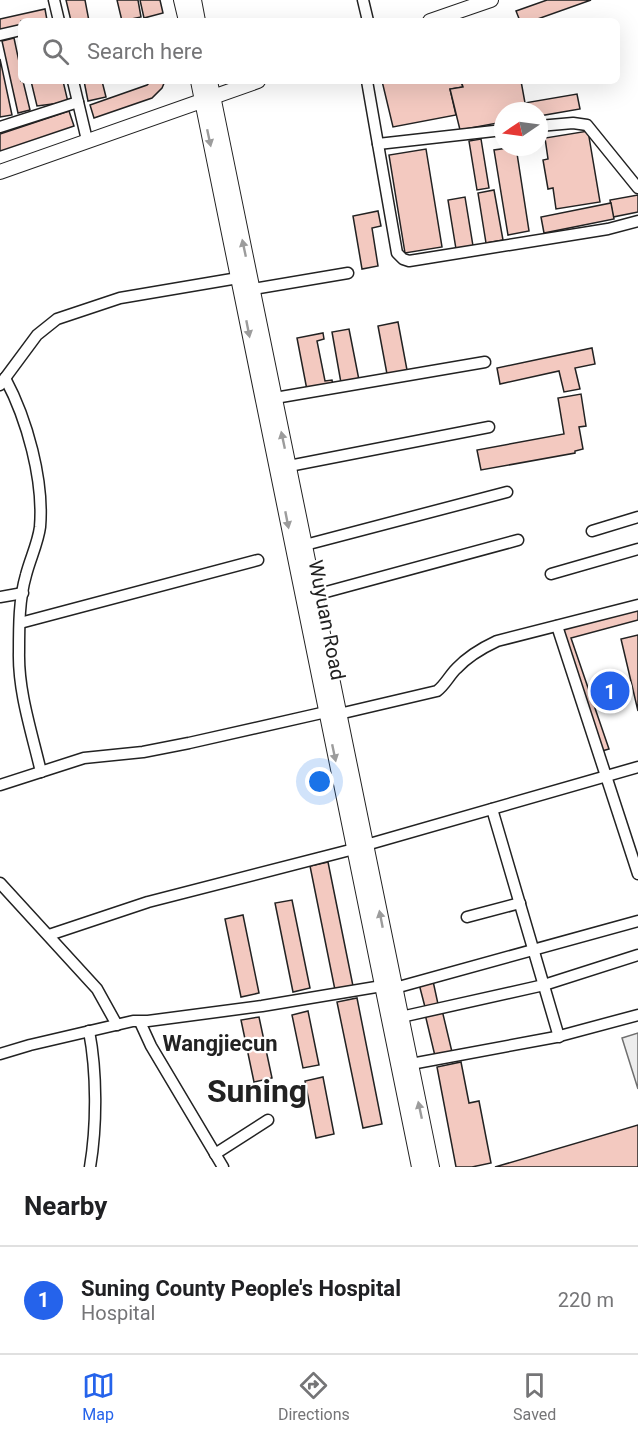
<!DOCTYPE html>
<style>
body{margin:0;font-family:Roboto,sans-serif;background:#f6f6f6;color:#202124}
.compass{position:absolute;left:494px;top:102px;width:54px;height:54px;border-radius:50%;background:#fff;box-shadow:0 6px 24px #0002;rotate:257deg}
.you{position:absolute;left:320px;top:782px;width:21px;height:21px;margin:-15px;border:4px solid #fff;border-radius:50%;background:#1a73e8;box-shadow:0 0 0 9px #1a73e833}
.badge{display:grid;place-items:center;width:39px;height:39px;border-radius:50%;background:#2563eb;color:#fff;font-size:20px;font-weight:700}
.pin{position:absolute;translate:-50% -50%;border:3px solid #fff;box-shadow:0 2px 6px #0006}
.list{margin:0;padding:0;list-style:none}
h2{display:flex;justify-content:space-between;align-items:center;height:78px;margin:0;padding:0 24px;font-size:26px}
h2 small{font-size:20px;font-weight:400;color:#757577}
.list li{display:grid;grid-template-columns:39px 1fr auto;gap:18px;align-items:center;box-sizing:border-box;height:108px;padding:0 24px;border-top:2px solid #e0e0e0}
.list b{display:block;font-size:22px;white-space:nowrap}
.list p{margin:0;font-size:20px;white-space:nowrap;color:#757577}
.list em{font-size:20px;font-style:normal;color:#757577}
.icon{flex:none;width:33px;height:33px;fill:none;stroke:currentColor;stroke-width:2;stroke-linecap:round;stroke-linejoin:round}
.map{position:relative;flex:none;width:638px;height:1167px;overflow:hidden}
.search{position:absolute;background:#fff;box-shadow:0 6px 24px #0002;left:18px;right:18px;top:18px;height:66px;display:flex;align-items:center;gap:15px;box-sizing:border-box;padding:0 21px;border-radius:9px;color:#757577;font-size:22px}
.sheet{height:186px;background:#fff}
nav{display:flex;justify-content:space-around;align-items:center;box-sizing:border-box;height:84px;border-top:2px solid #e0e0e0;background:#fff;font-size:16px;color:#757577}
nav a{display:grid;justify-items:center;gap:3px}
nav .on{color:#2563eb}
.map>svg:first-child{display:block}
.parking{fill:#ededed;stroke:#6f6f6f;stroke-width:1.5}
.building{fill:#f3c9c0;stroke:#222;stroke-width:1.5}
.lines{fill:none;stroke-linecap:round;stroke-linejoin:round}
.minor-casing{stroke:#222;stroke-width:13}
.major-casing{stroke:#222;stroke-width:16}
.minor{stroke:#fff;stroke-width:10}
.major{stroke:#fff;stroke-width:14}
.oneway{fill:#9c9c9c}
.labels{text-anchor:middle;dominant-baseline:central;stroke-width:4.5;stroke-linejoin:round;paint-order:stroke}
.street-label{font-size:20px;fill:#222;stroke:#fff}
.quarter-label{font-size:22px;font-weight:bold;fill:#222;stroke:#fff}
.town-label{font-size:32px;font-weight:bold;fill:#222;stroke:#fff}
</style>
<div class="map">
<svg width="638" height="1167" viewBox="0 0 638 1167">
<rect width="100%" height="100%" fill="#fff"/>
<!-- parking -->
<path class="parking" d="M 638,1033 L 638,1089 L 622,1038 Z"/>
<!-- building -->
<g class="building">
<path d="M 66,0 L 85,0 L 89,21 L 71,21 Z"/>
<path d="M 117,0 L 138,0 L 141,17 L 122,21 Z"/>
<path d="M 140,0 L 160,0 L 163,13 L 144,18 Z"/>
<path d="M 547,0 L 591,0 L 532,21 L 520,21 L 516,11 Z"/>
<path d="M 45,9 L 47,20 L 21,21 L 21,25 L 0,30 L 0,19 Z"/>
<path d="M 14,38 L 21,71 L 21,81 L 23,81 L 30,110 L 18,113 L 2,41 Z"/>
<path d="M 0,59 L 12,115 L 0,117 Z"/>
<path d="M 31,81 L 63,81 L 68,102 L 37,106 Z"/>
<path d="M 84,81 L 102,81 L 106,97 L 88,101 Z"/>
<path d="M 151,81 L 165,81 L 162,88 L 152,98 L 94,118 L 90,105 L 147,85 Z"/>
<path d="M 382,81 L 461,81 L 463,87 L 450,89 L 456,115 L 393,127 Z"/>
<path d="M 461,81 L 521,81 L 525,103 L 577,94 L 580,109 L 539,116 L 539,111 L 503,111 L 503,122 L 460,130 L 450,89 L 463,87 Z"/>
<path d="M 69,111 L 74,126 L 0,151 L 0,134 Z"/>
<path d="M 588,131 L 600,202 L 556,209 L 553,188 L 548,189 L 543,160 L 548,159 L 545,138 Z"/>
<path d="M 481,139 L 489,188 L 477,190 L 469,141 Z"/>
<path d="M 516,147 L 529,231 L 508,235 L 494,150 Z"/>
<path d="M 426,149 L 442,247 L 405,253 L 389,155 Z"/>
<path d="M 494,190 L 503,240 L 486,243 L 478,193 Z"/>
<path d="M 638,195 L 638,212 L 613,217 L 610,200 Z"/>
<path d="M 465,197 L 473,246 L 456,249 L 448,200 Z"/>
<path d="M 611,203 L 614,219 L 544,233 L 541,217 Z"/>
<path d="M 378,211 L 381,226 L 372,228 L 378,266 L 362,269 L 353,216 Z"/>
<path d="M 398,322 L 407,370 L 387,374 L 378,326 Z"/>
<path d="M 349,329 L 359,380 L 341,383 L 332,332 Z"/>
<path d="M 323,333 L 324,339 L 317,341 L 325,381 L 332,380 L 333,385 L 307,390 L 297,338 Z"/>
<path d="M 592,348 L 595,364 L 575,368 L 580,389 L 564,392 L 559,371 L 500,384 L 497,368 Z"/>
<path d="M 581,394 L 586,426 L 579,427 L 583,449 L 575,451 L 575,453 L 481,470 L 477,450 L 564,434 L 558,398 Z"/>
<path d="M 638,609 L 638,620 L 571,638 L 609,749 L 602,751 L 560,630 Z"/>
<path d="M 638,635 L 638,711 L 621,639 Z"/>
<path d="M 328,862 L 353,986 L 335,990 L 310,866 Z"/>
<path d="M 292,900 L 310,988 L 293,992 L 275,903 Z"/>
<path d="M 243,915 L 259,993 L 241,997 L 225,919 Z"/>
<path d="M 433,981 L 438,1004 L 425,1007 L 419,984 Z"/>
<path d="M 357,998 L 382,1124 L 363,1128 L 337,1002 Z"/>
<path d="M 442,1010 L 452,1052 L 435,1056 L 425,1014 Z"/>
<path d="M 308,1011 L 319,1065 L 303,1068 L 292,1015 Z"/>
<path d="M 259,1017 L 272,1078 L 254,1082 L 241,1020 Z"/>
<path d="M 461,1062 L 469,1103 L 479,1101 L 491,1163 L 472,1167 L 456,1167 L 437,1067 Z"/>
<path d="M 323,1077 L 334,1134 L 316,1138 L 305,1081 Z"/>
<path d="M 638,1125 L 638,1167 L 495,1167 Z"/>
</g>
<g class="lines">
<!-- minor casing -->
<g class="minor-casing">
<g id="minor">
<path d="M 54,0 L 59,21"/>
<path d="M 363,0 L 368,21"/>
<path d="M 0,35 L 21,30"/>
<path d="M 73,81 L 87,140"/>
<path d="M 367,81 L 397,253 L 403,259 L 409,261 L 608,229 L 638,221"/>
<path d="M 539,126 L 573,123 L 587,125 L 638,188"/>
<path d="M 0,127 L 78,102"/>
<path d="M 378,144 L 503,130"/>
<path d="M 253,289 L 348,273"/>
<path d="M 5,378 C 27,419 44,480 40,527 C 38,543 30,559 26,575 C 19,599 19,626 19,652 C 18,692 32,733 41,772"/>
<path d="M 0,385 L 37,335 L 57,319 L 120,298 L 238,278"/>
<path d="M 275,398 L 485,362"/>
<path d="M 289,466 L 489,427"/>
<path d="M 592,531 L 638,517"/>
<path d="M 305,545 L 507,492"/>
<path d="M 551,574 L 638,549"/>
<path d="M 315,595 L 518,540"/>
<path d="M 0,597 L 23,593"/>
<path d="M 20,623 L 258,560"/>
<path d="M 557,626 L 638,874"/>
<path d="M 339,714 L 437,691 C 445,685 449,676 456,669 C 467,657 482,648 497,641 L 638,605"/>
<path d="M 0,785 L 84,758 L 143,752 L 189,743 L 326,712"/>
<path d="M 492,809 L 559,1037"/>
<path d="M 366,845 L 638,767"/>
<path d="M 0,883 L 97,989 L 117,1025"/>
<path d="M 467,917 L 520,903"/>
<path d="M 49,935 L 148,902 L 354,849"/>
<path d="M 395,988 L 638,921"/>
<path d="M 401,1017 L 544,985 L 638,955"/>
<path d="M 140,1022 L 151,1046 L 223,1167"/>
<path d="M 89,1031 C 97,1072 97,1126 90,1167"/>
<path d="M 0,1054 L 30,1045 L 133,1021 L 148,1021 L 262,1006 L 382,986"/>
<path d="M 411,1064 L 556,1037 L 638,1015"/>
<path d="M 215,1154 L 268,1120"/>
</g>
</g>
<!-- major casing -->
<g class="major-casing">
<g id="major">
<path d="M 181,0 L 186,21"/>
<path d="M 194,0 L 198,21"/>
<path d="M 430,21 L 491,0"/>
<path d="M 198,81 L 419,1167"/>
<path d="M 210,81 L 432,1167"/>
<path d="M 0,172 L 258,81"/>
</g>
</g>
<!-- minor -->
<use href="#minor" class="minor"/>
<!-- major -->
<use href="#major" class="major"/>
</g>
<!-- one-way arrows -->
<defs><path id="oneway-solid" d="M-6-.8H1V-3.2L6.5 0L1 3.2V.8H-6Z" transform="scale(1.5)"/></defs>
<g class="oneway">
<use href="#oneway-solid" transform="translate(209 138) rotate(78)"/>
<use href="#oneway-solid" transform="translate(244 248) rotate(-102)"/>
<use href="#oneway-solid" transform="translate(248 329) rotate(79)"/>
<use href="#oneway-solid" transform="translate(283 440) rotate(-102)"/>
<use href="#oneway-solid" transform="translate(287 520) rotate(79)"/>
<use href="#oneway-solid" transform="translate(334 753) rotate(78)"/>
<use href="#oneway-solid" transform="translate(381 919) rotate(-101)"/>
<use href="#oneway-solid" transform="translate(420 1110) rotate(-102)"/>
</g>
<g class="labels">
<!-- street labels -->
<g class="street-label">
<text transform="translate(327 620) rotate(79)">Wuyuan Road</text>
</g>
<!-- quarter labels -->
<g class="quarter-label">
<text x="220" y="1043">Wangjiecun</text>
</g>
<!-- town labels -->
<g class="town-label">
<text x="257" y="1091">Suning</text>
</g>
</g>
</svg>
<svg class="compass" viewBox="-18 -18 36 36"><path d="M0-13l5 13h-10z" fill="#e53935"/><path d="M0 13l5-13h-10z" fill="#757577"/></svg>
<div class="you"></div>
<div class="pin badge" style="left:610px;top:691px">1</div>
<div class="search"><svg class="icon" aria-label="search" viewBox="0 0 24 24"><circle cx="10" cy="10" r="6"/><path d="M15 15l6 6"/></svg>Search here</div>
</div>
<section class="sheet">
<h2>Nearby<small></small></h2>
<ul class="list">
<li><span class="badge">1</span><div><b>Suning County People's Hospital</b><p>Hospital</p></div><em>220 m</em></li>
</ul>
</section>
<nav>
<a class="on"><svg class="icon" aria-label="map" viewBox="0 0 24 24"><path d="M3 6l6-2 6 2 6-2v14l-6 2-6-2-6 2zM9 4v14M15 6v14"/></svg>Map</a>
<a><svg class="icon" aria-label="directions" viewBox="0 0 24 24"><path d="M12 3l9 9-9 9-9-9zM9 14v-3h6M13 9l2 2-2 2"/></svg>Directions</a>
<a><svg class="icon" aria-label="saved" viewBox="0 0 24 24"><path d="M7 4h10v16l-5-4-5 4z"/></svg>Saved</a>
</nav>
